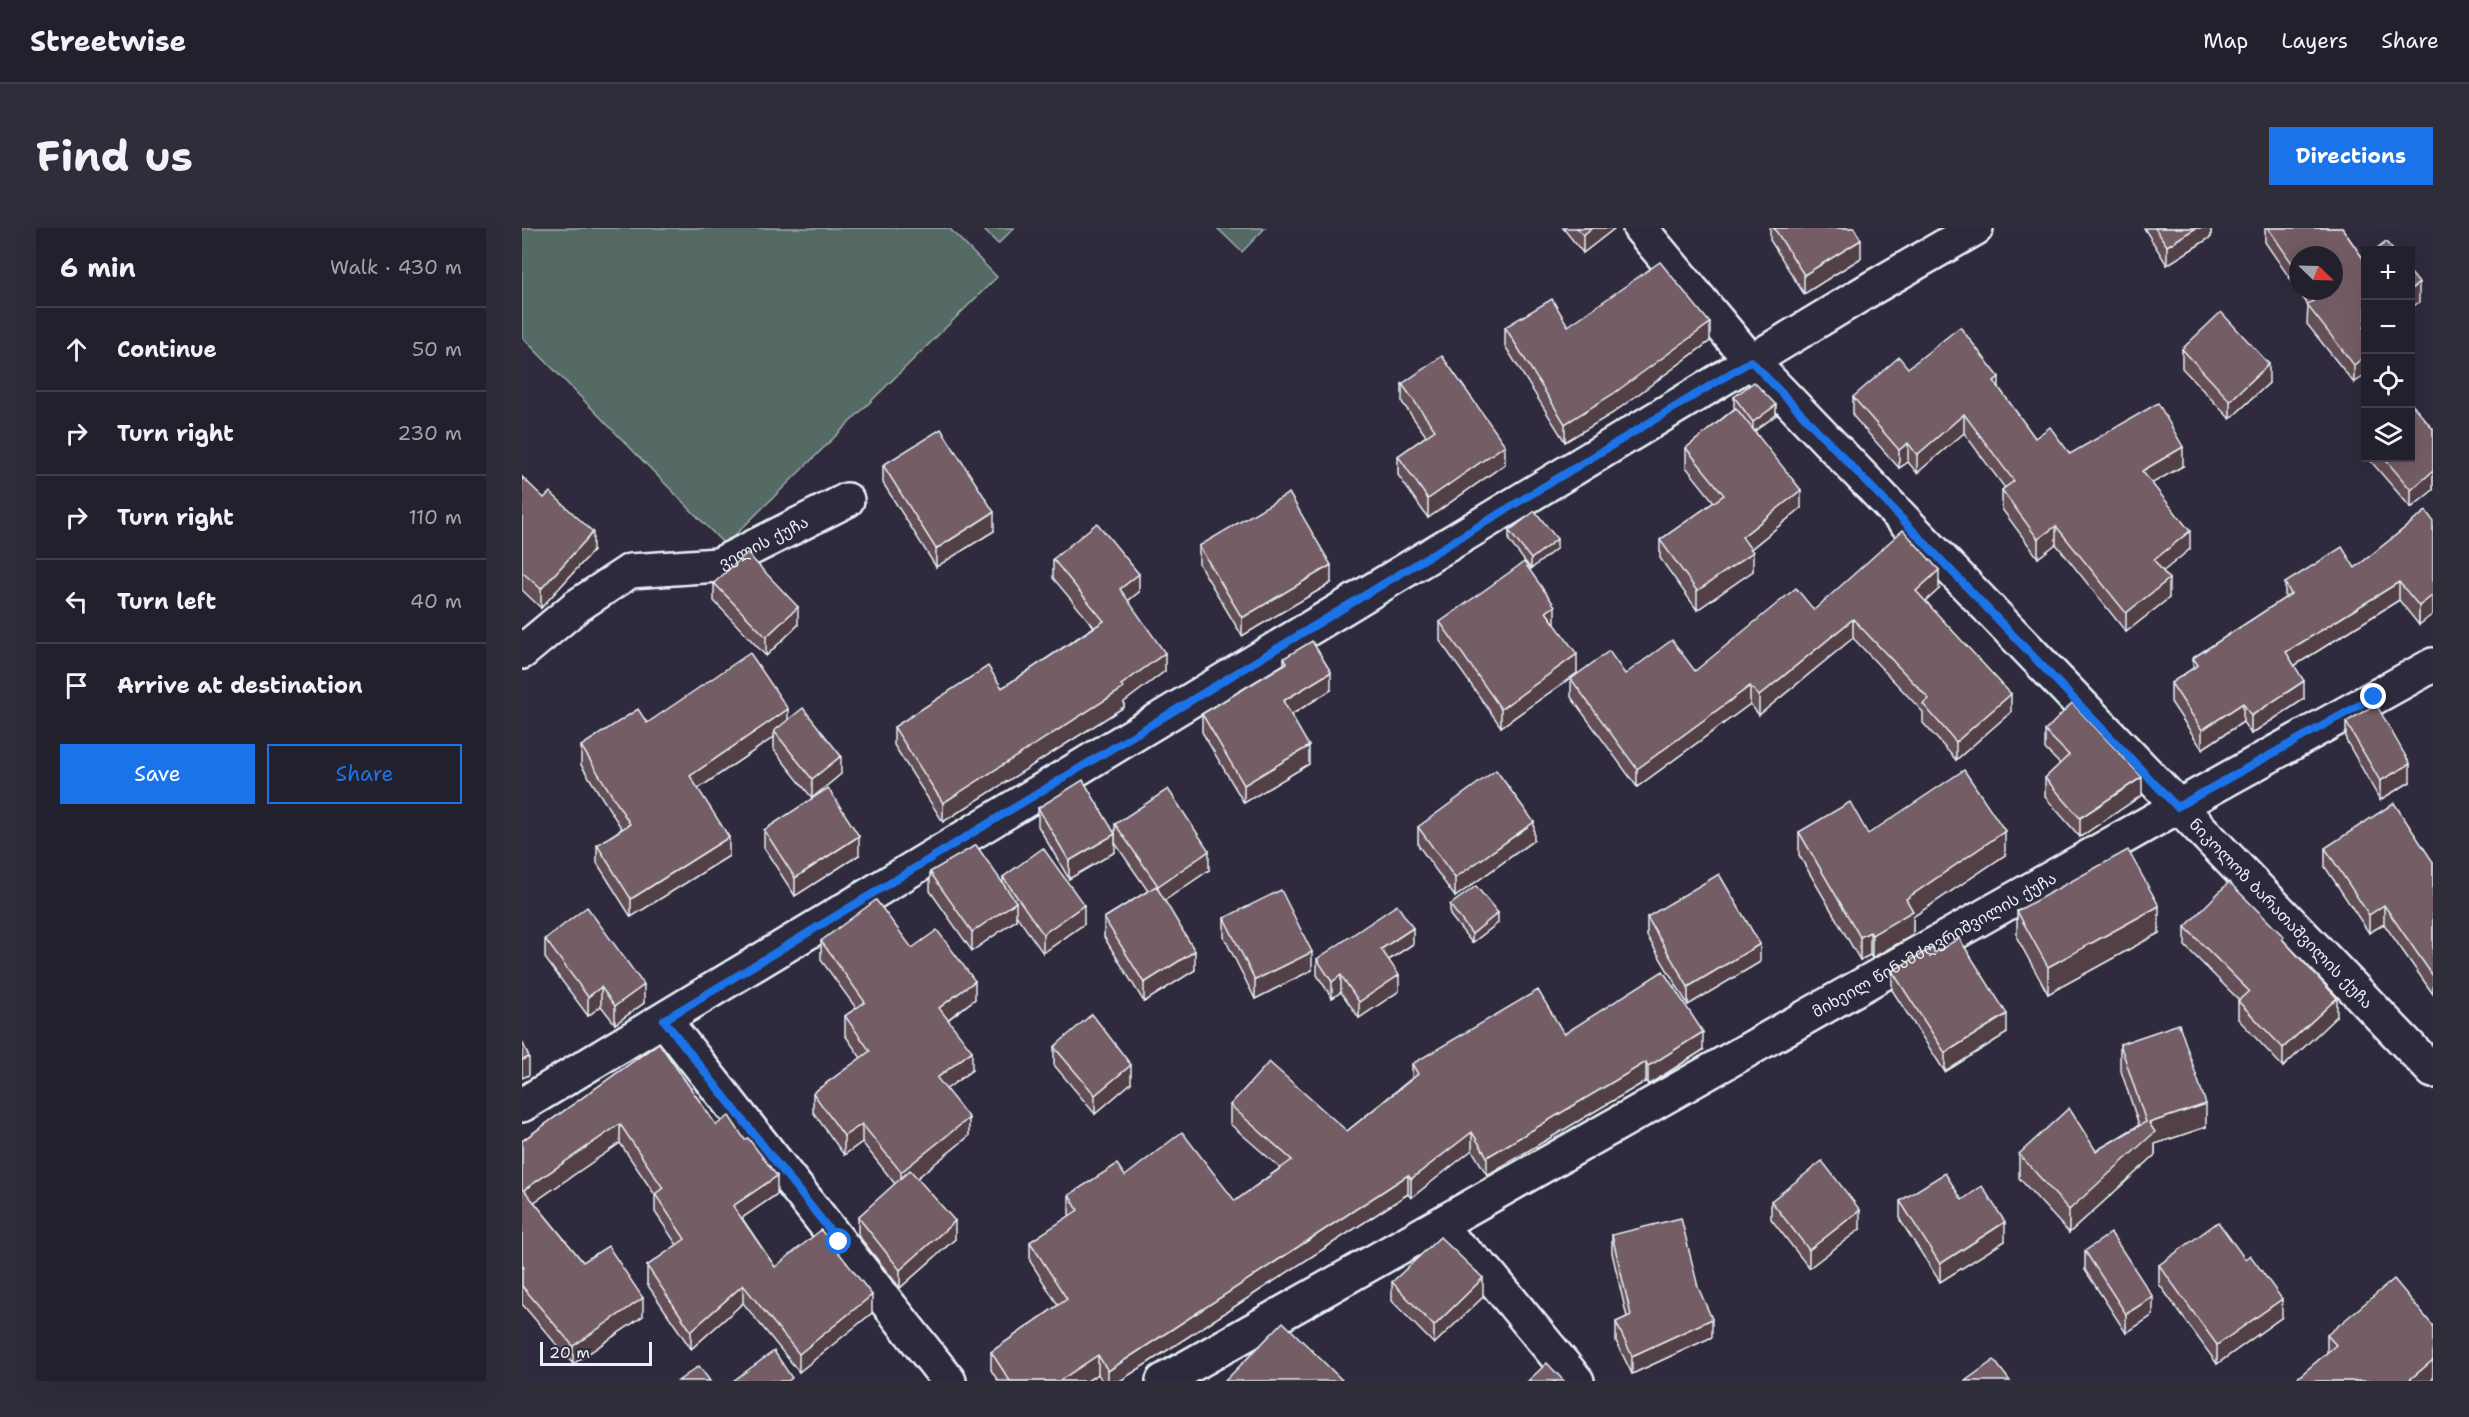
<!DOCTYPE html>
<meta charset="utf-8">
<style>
body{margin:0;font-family:"Shantell Sans","Noto Sans Georgian",sans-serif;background:#2f2d3a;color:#f1f3f6}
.controls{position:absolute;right:18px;top:18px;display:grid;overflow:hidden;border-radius:0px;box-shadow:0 6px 24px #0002}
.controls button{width:54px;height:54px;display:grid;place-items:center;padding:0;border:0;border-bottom:2px solid #403e4a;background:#23202e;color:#f1f3f6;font:30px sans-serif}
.compass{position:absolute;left:1767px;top:18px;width:54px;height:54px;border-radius:50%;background:#23202e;box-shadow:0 6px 24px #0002;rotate:113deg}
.scale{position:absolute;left:18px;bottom:15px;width:112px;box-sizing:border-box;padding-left:6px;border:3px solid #e8f1f8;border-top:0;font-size:16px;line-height:21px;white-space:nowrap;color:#e8f1f8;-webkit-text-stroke:4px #2f2a3d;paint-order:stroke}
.stop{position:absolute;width:18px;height:18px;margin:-14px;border:4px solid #1a73e8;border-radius:50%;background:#fff}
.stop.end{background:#1a73e8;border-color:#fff;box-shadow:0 2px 6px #0008}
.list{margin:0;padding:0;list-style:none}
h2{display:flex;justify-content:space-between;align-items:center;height:78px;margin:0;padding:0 24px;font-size:26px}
h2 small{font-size:20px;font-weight:400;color:#a3a3aa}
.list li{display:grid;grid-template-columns:39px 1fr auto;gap:18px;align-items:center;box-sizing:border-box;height:84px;padding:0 24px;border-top:2px solid #403e4a}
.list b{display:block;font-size:22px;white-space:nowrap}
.list em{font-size:20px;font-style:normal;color:#a3a3aa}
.actions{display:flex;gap:12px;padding:18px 24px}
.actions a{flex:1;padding:14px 0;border:2px solid #1a73e8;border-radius:0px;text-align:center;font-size:21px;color:#1a73e8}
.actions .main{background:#1a73e8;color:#fff}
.icon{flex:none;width:33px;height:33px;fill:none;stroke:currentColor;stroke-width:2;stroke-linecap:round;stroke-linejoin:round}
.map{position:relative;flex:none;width:1911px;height:1153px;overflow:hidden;border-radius:0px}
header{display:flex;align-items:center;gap:36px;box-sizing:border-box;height:84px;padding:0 30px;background:#23202e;border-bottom:2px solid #403e4a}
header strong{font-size:28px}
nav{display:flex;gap:33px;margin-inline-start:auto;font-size:21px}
.intro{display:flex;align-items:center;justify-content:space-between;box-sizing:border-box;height:144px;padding:0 36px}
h1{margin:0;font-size:42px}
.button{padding:15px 27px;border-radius:0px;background:#1a73e8;color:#fff;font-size:21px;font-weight:700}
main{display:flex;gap:36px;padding:0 36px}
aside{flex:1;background:#23202e;border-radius:0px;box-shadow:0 6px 24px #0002}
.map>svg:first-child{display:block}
.green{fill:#566b65;stroke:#9faeae;stroke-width:1.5}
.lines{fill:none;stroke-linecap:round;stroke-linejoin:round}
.minor-casing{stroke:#e8f1f8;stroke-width:38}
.minor{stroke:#2f2a3d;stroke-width:33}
.wall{fill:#655057;stroke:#e8f1f8;stroke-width:1.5;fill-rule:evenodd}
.shaded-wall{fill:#524147;stroke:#e8f1f8;stroke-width:1.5}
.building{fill:#755d65;stroke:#e8f1f8;stroke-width:1.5}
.route{stroke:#1a73e8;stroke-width:8}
.labels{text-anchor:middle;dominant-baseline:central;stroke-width:5;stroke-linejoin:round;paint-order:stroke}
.street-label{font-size:16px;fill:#e8f1f8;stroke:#2f2a3d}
</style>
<header>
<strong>Streetwise</strong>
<nav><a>Map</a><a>Layers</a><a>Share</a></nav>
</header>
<div class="intro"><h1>Find us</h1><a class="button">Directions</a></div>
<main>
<aside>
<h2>6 min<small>Walk · 430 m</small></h2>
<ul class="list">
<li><svg class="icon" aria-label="ahead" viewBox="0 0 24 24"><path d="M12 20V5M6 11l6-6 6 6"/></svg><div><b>Continue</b></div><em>50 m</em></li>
<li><svg class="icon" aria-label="right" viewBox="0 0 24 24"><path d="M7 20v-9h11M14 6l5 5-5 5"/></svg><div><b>Turn right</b></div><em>230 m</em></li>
<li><svg class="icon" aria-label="right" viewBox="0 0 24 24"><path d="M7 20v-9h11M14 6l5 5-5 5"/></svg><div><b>Turn right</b></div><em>110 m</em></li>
<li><svg class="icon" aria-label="left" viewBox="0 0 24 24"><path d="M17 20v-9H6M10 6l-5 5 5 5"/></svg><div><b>Turn left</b></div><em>40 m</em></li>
<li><svg class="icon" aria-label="arrive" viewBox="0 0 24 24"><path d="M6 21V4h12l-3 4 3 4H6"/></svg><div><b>Arrive at destination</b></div></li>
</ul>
<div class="actions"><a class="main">Save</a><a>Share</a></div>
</aside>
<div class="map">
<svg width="1911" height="1153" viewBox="0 0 1911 1153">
<rect width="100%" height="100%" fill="#2f2a3d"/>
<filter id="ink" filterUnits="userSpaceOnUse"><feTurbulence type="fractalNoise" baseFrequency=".0167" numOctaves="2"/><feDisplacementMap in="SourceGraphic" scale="12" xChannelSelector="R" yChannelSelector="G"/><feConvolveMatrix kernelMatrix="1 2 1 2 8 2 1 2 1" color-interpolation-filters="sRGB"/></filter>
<g filter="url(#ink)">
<!-- green -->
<g class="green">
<path d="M 0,0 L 427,0 L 475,49 L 203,317 L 0,109 Z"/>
<path d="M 460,0 L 492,0 L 476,16 Z"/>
<path d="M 695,0 L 743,0 L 720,24 Z"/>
</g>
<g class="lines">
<!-- minor casing -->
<g class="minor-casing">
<g id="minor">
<path id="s1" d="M 1118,0 L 1229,133 L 1911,843"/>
<path id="s2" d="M 0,424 L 55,378 L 108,343 L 196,337 L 325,272"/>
<path d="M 142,792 L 427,1153"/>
<path d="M 0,877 L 1350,60 L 1454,0"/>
<path d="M 914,999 L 965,1044 L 1055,1153"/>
<path id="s3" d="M 641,1153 L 1655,579 L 1911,437"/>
</g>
</g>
<!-- minor -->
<use href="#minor" class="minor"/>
</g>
<!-- wall -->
<g class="wall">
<path d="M 1041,0 L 1093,0 L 1061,25 Z"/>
<path d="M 1248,0 L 1332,0 L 1339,30 L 1282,66 L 1248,12 Z"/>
<path d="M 1622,0 L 1689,0 L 1689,9 L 1645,37 Z"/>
<path d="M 1743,0 L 1820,0 L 1842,32 L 1832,155 L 1785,96 L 1786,77 L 1743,14 ZM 1776,27 L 1812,63 L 1776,63 Z"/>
<path d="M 983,99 L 1188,113 L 1091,185 L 1043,214 L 983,118 Z"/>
<path d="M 1660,121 L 1747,155 L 1708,191 L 1660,140 Z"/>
<path d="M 880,156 L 983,236 L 906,290 L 876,247 L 876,228 L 904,208 L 880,174 Z"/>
<path d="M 1477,160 L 1513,210 L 1548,226 L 1661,238 L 1630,255 L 1668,321 L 1641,343 L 1647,370 L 1604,404 L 1534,316 L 1516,330 L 1480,281 L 1480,262 L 1483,260 L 1442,205 L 1395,245 L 1386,234 L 1377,240 L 1331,188 L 1331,169 Z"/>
<path d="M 1212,169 L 1254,187 L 1233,203 L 1279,280 L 1229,321 L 1231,343 L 1175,382 L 1138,330 L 1138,312 L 1192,274 L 1164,239 L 1164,220 L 1213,180 L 1212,179 Z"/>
<path d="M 1911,201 L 1911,262 L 1889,280 L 1846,230 L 1888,230 Z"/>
<path d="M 1844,204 L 1844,226 L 1842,224 L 1842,206 Z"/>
<path d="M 361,237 L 472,303 L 414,339 L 361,255 Z"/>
<path d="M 0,249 L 71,323 L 19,380 L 0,362 Z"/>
<path d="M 1904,283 L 1897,397 L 1877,372 L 1772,438 L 1782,471 L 1729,506 L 1721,494 L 1680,521 L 1649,474 L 1649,455 L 1671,440 L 1671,430 L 1763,370 L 1763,355 L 1833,340 Z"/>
<path d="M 987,303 L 1035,320 L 1009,341 L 987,313 Z"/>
<path d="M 677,318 L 809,355 L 720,408 L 677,336 Z"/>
<path d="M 531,331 L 617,364 L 606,373 L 643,443 L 602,474 L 602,479 L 421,594 L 372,517 L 372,499 L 480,460 L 572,399 L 531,350 Z"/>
<path d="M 192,355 L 276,397 L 244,428 L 192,373 Z"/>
<path d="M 1417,361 L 1404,373 L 1489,484 L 1434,532 L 1401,495 L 1401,484 L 1331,410 L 1237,487 L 1228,476 L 1115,559 L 1049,469 L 1049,451 L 1103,446 L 1173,443 L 1292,382 Z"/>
<path d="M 918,394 L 1033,397 L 1055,445 L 979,499 L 918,413 Z"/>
<path d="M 762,430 L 809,462 L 769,487 L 787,536 L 722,575 L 680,504 L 680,486 L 762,437 Z"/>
<path d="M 266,492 L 319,546 L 290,570 L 252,522 L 252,509 L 176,561 L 207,628 L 109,689 L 75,635 L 75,617 L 100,601 L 59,537 L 59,518 L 125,495 Z"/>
<path d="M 1824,494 L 1888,554 L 1858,572 L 1824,512 Z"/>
<path d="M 1523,503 L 1620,567 L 1558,609 L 1523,569 L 1523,550 L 1538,536 L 1523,521 Z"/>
<path d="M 516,580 L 593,624 L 547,651 L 516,598 Z"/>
<path d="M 593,596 L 687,642 L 642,672 L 673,742 L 622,774 L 582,709 L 582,690 L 626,663 L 593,615 Z"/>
<path d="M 896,599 L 1012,612 L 933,669 L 896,617 Z"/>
<path d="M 242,602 L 337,627 L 273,668 L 242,620 Z"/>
<path d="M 1277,604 L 1346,606 L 1483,627 L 1391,689 L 1391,707 L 1350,730 L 1348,727 L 1338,732 L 1277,627 Z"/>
<path d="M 1803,620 L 1911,634 L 1911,766 L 1862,696 L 1847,705 L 1803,639 Z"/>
<path d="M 408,644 L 481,655 L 481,649 L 562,696 L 521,725 L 494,687 L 494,692 L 450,723 L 408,663 Z"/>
<path d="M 928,677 L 976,695 L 950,715 L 928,687 Z"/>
<path d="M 1495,683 L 1637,705 L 1526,766 L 1495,710 Z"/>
<path d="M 1125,689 L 1238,734 L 1166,777 L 1125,708 Z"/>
<path d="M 702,690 L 790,742 L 733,771 L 702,709 Z"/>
<path d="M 1663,699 L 1762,713 L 1815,788 L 1761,839 L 1716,791 L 1716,773 L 1717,772 L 1663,718 Z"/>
<path d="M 23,711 L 122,775 L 93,796 L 79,778 L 66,788 L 23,730 Z"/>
<path d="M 299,713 L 390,720 L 453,771 L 426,792 L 450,842 L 424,861 L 447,908 L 395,950 L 433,1011 L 378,1060 L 336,1007 L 336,989 L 373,956 L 340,914 L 322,927 L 291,884 L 291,865 L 339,830 L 323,807 L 323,788 L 334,780 L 299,732 Z"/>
<path d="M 891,716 L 867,732 L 877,763 L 837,790 L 819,764 L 810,770 L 795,747 L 795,731 Z"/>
<path d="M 1413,725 L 1485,805 L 1423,844 L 1370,762 L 1370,743 Z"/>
<path d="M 1042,806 L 1181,822 L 1132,854 L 1126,857 L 1124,853 L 965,947 L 950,922 L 889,970 L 886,966 L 598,1153 L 580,1153 L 576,1146 L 565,1153 L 476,1153 L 469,1142 L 469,1124 L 536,1077 L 508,1033 L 508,1014 L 548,988 L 547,986 L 547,967 L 603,948 L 713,973 L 758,940 L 708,896 L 708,877 L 825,903 L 890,850 L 890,836 Z"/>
<path d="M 137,815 L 194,897 L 255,966 L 220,990 L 253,1039 L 350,1085 L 277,1144 L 221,1075 L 169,1121 L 125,1056 L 125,1038 L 155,1017 L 133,984 L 133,967 L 98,915 L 12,974 L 61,1034 L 121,1088 L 51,1136 L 0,1076 L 0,913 Z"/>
<path d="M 1598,816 L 1684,899 L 1633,916 L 1633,927 L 1547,1005 L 1497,950 L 1497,926 L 1574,923 L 1617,897 L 1598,840 Z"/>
<path d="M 532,819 L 609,855 L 573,886 L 532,837 Z"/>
<path d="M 1440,972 L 1483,1013 L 1418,1054 L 1378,992 L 1378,973 Z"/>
<path d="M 1249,973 L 1338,1001 L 1287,1040 L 1249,991 Z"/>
<path d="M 1090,1007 L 1190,1109 L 1110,1146 L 1094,1113 L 1094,1094 L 1105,1089 L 1090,1025 Z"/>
<path d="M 1563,1023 L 1631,1087 L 1604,1105 L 1563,1042 Z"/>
<path d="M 1723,1031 L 1760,1089 L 1695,1136 L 1637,1056 L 1637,1037 Z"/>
<path d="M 870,1054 L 961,1069 L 912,1116 L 870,1073 Z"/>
<path d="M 1911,1098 L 1911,1151 L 1909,1153 L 1772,1153 L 1805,1125 L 1805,1107 Z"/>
</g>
<!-- shaded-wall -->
<g class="shaded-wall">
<path d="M 1070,0 L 1093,0 L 1061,25 L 1061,7 Z"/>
<path d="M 1674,0 L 1689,0 L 1689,9 L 1645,37 L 1645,18 Z"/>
<path d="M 1339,12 L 1339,30 L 1282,66 L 1282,47 Z"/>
<path d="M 1897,55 L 1897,74 L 1888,81 L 1888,62 Z"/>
<path d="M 1188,95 L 1188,113 L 1091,185 L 1043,214 L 1043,196 Z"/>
<path d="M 1844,127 L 1844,146 L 1832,155 L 1832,137 Z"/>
<path d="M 1747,136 L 1747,155 L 1708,191 L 1708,173 Z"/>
<path d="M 1477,149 L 1477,168 L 1472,153 Z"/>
<path d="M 1254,177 L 1254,187 L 1231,204 L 1231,194 Z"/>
<path d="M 1442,186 L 1442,205 L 1395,245 L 1395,227 Z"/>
<path d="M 1386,215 L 1386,234 L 1377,240 L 1377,222 Z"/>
<path d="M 983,217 L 983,236 L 906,290 L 906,271 Z"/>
<path d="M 1661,219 L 1661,238 L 1620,261 L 1620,243 Z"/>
<path d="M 1911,243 L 1911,262 L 1889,280 L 1889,262 Z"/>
<path d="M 1279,262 L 1279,280 L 1220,328 L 1220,309 Z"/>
<path d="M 472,284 L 472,303 L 414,339 L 414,321 Z"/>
<path d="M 1534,298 L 1534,316 L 1516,330 L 1516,311 Z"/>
<path d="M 1668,303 L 1668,321 L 1632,351 L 1632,332 Z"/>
<path d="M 71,304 L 71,323 L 19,380 L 19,361 Z"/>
<path d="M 1035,311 L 1035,320 L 1009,341 L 1009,331 Z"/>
<path d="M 1231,324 L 1231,343 L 1175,382 L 1175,363 Z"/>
<path d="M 809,337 L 809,355 L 720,408 L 720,390 Z"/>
<path d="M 1417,342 L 1417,361 L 1394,382 L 1394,363 Z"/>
<path d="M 617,346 L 617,364 L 598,379 L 598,361 Z"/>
<path d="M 1647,351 L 1647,370 L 1604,404 L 1604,385 Z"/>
<path d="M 1877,354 L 1877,372 L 1764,443 L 1764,424 Z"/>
<path d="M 1911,367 L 1911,386 L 1897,397 L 1897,378 Z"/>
<path d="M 1033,378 L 1033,396 L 1024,384 Z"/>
<path d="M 276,379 L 276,397 L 244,428 L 244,409 Z"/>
<path d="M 1331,391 L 1331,410 L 1237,487 L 1237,468 Z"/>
<path d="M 643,425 L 643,443 L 602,474 L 602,479 L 421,594 L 421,575 L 599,457 Z"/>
<path d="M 1055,426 L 1055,445 L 979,499 L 979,481 Z"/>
<path d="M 809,444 L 809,462 L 761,492 L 761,473 Z"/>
<path d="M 1782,453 L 1782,471 L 1729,506 L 1729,488 Z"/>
<path d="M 1228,458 L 1228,476 L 1115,559 L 1115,541 Z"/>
<path d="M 1489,466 L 1489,484 L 1434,532 L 1434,514 Z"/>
<path d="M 1721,475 L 1721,494 L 1680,521 L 1680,502 Z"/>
<path d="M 266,481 L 266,500 L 252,503 L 252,509 L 168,566 L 168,548 Z"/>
<path d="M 787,518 L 787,536 L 722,575 L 722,557 Z"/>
<path d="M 319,528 L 319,546 L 290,570 L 290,551 Z"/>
<path d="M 1888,536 L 1888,554 L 1858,572 L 1858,553 Z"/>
<path d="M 1620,549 L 1620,567 L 1558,609 L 1558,590 Z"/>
<path d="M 1012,594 L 1012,612 L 933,669 L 933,650 Z"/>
<path d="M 1483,603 L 1483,627 L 1391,689 L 1391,707 L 1350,730 L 1350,707 L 1384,671 Z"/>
<path d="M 593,606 L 593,624 L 547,651 L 547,633 Z"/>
<path d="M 337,608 L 337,627 L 273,668 L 273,650 Z"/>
<path d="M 207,609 L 207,628 L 109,689 L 109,671 Z"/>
<path d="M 687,623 L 687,642 L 636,677 L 636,658 Z"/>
<path d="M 494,674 L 494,692 L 450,723 L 450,704 Z"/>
<path d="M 562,677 L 562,696 L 521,725 L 521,706 Z"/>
<path d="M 1862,677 L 1862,696 L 1847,705 L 1847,687 Z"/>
<path d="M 1637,678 L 1637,705 L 1526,766 L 1526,739 Z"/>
<path d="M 976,685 L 976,695 L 950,715 L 950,706 Z"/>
<path d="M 891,700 L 891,716 L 859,737 L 859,721 Z"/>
<path d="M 1348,704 L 1348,727 L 1338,732 L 1338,709 Z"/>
<path d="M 1238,716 L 1238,734 L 1166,777 L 1166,759 Z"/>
<path d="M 673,723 L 673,742 L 622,774 L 622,755 Z"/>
<path d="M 790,724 L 790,742 L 733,771 L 733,752 Z"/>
<path d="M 819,747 L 819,764 L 810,770 L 810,754 Z"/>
<path d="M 877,747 L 877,763 L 837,790 L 837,774 Z"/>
<path d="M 453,753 L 453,771 L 417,798 L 417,780 Z"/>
<path d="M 122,757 L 122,775 L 93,796 L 93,778 Z"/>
<path d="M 79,759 L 79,778 L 66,788 L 66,769 Z"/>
<path d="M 1815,770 L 1815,788 L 1761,839 L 1761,820 Z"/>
<path d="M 1485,786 L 1485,805 L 1423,844 L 1423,825 Z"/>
<path d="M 1181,804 L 1181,822 L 1126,857 L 1126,838 Z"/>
<path d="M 450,823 L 450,842 L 415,868 L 415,850 Z"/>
<path d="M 7,829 L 7,847 L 0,850 L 0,832 Z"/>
<path d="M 1124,834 L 1124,853 L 965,947 L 965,929 Z"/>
<path d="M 609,837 L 609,855 L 573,886 L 573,867 Z"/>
<path d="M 1684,876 L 1684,899 L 1633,916 L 1633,927 L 1547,1005 L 1547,982 L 1627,895 Z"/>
<path d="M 447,890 L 447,908 L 379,963 L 379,944 Z"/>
<path d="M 98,896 L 98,915 L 2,981 L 2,962 Z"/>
<path d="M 340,896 L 340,914 L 322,927 L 322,908 Z"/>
<path d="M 950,904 L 950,922 L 889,970 L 889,951 Z"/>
<path d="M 886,947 L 886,966 L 598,1153 L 586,1153 L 586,1143 Z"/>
<path d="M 255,948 L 255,966 L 211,996 L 211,978 Z"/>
<path d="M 1338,982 L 1338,1001 L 1287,1040 L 1287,1022 Z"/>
<path d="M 433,993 L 433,1011 L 378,1060 L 378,1042 Z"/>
<path d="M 1483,994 L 1483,1013 L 1418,1054 L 1418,1036 Z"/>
<path d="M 961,1050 L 961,1069 L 912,1116 L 912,1098 Z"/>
<path d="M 221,1057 L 221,1075 L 169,1121 L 169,1103 Z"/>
<path d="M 350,1067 L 350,1085 L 277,1144 L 277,1126 Z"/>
<path d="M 1631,1069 L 1631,1087 L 1604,1105 L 1604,1086 Z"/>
<path d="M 121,1070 L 121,1088 L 51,1136 L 51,1118 Z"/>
<path d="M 1760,1071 L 1760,1089 L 1695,1136 L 1695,1117 Z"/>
<path d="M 1190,1091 L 1190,1109 L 1110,1146 L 1110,1128 Z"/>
<path d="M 576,1127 L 576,1146 L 565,1153 L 537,1153 Z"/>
<path d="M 1911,1132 L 1911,1151 L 1909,1153 L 1886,1153 Z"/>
</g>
<!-- building -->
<g class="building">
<path d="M 1055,0 L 1070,0 L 1061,7 Z"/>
<path d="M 1252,0 L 1332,0 L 1339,12 L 1282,47 Z"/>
<path d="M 1633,0 L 1674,0 L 1645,18 Z"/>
<path d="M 1746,0 L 1820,0 L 1842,32 L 1844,31 L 1844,98 L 1842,99 L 1844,102 L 1844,127 L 1832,137 L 1785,77 L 1794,71 L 1789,63 L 1812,63 L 1812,27 L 1776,27 L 1776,44 Z"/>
<path d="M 1864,14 L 1871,22 L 1854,22 Z"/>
<path d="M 1138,34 L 1188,95 L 1091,166 L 1043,196 L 983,99 L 1030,71 L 1046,98 Z"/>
<path d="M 1888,44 L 1897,55 L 1888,62 Z"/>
<path d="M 1699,84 L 1747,136 L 1708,173 L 1660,121 Z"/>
<path d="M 1438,99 L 1477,149 L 1472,153 L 1513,210 L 1528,199 L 1548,226 L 1636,175 L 1661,219 L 1620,243 L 1668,303 L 1632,332 L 1647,351 L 1604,385 L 1534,298 L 1516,311 L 1480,262 L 1492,253 L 1442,186 L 1395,227 L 1386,215 L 1377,222 L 1331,169 L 1377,129 L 1386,140 Z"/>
<path d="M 920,128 L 983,217 L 906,271 L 876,228 L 913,202 L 880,156 Z"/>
<path d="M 1232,154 L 1254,177 L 1231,194 L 1212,169 Z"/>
<path d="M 1888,174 L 1911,201 L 1911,243 L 1889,262 L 1862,230 L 1888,230 Z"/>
<path d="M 1214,180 L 1279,262 L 1220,309 L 1231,324 L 1175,363 L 1138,312 L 1202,267 L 1164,220 Z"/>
<path d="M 419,201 L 472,284 L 414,321 L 361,237 Z"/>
<path d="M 0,249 L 22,270 L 28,264 L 71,304 L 19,361 L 0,344 Z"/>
<path d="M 767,265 L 809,337 L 720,390 L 677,318 Z"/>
<path d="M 1013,283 L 1035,311 L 1009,331 L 987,303 Z"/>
<path d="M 1904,283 L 1911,293 L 1911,367 L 1897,378 L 1877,354 L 1764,424 L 1782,453 L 1729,488 L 1721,475 L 1680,502 L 1649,455 L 1676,437 L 1671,430 L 1769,366 L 1763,355 L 1820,319 L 1833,340 Z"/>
<path d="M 575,295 L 617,346 L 598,361 L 643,425 L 599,457 L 602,460 L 421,575 L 372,499 L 466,438 L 480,460 L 582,393 L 531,331 Z"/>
<path d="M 1381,302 L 1417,342 L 1394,363 L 1489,466 L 1434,514 L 1401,476 L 1407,471 L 1331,391 L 1237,468 L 1228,458 L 1115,541 L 1049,451 L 1087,423 L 1103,446 L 1150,412 L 1173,443 L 1274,360 L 1292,382 Z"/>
<path d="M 225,325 L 276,379 L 244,409 L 192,355 Z"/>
<path d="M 1002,334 L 1033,378 L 1024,384 L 1055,426 L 979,481 L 918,394 Z"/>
<path d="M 790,413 L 809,444 L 761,473 L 787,518 L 722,557 L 680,486 L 765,435 L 762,430 Z"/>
<path d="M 228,425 L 266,481 L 168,548 L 207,609 L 109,671 L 75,617 L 108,596 L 59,518 L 116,481 L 125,495 Z"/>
<path d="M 1550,475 L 1620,549 L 1558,590 L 1523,550 L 1547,527 L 1523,503 Z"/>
<path d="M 1854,476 L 1888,536 L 1858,553 L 1824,494 Z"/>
<path d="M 281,480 L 319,528 L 290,551 L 252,503 Z"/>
<path d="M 974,542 L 1012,594 L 933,650 L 896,599 Z"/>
<path d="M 1442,542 L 1483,603 L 1384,671 L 1391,683 L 1350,707 L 1348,704 L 1338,709 L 1277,604 L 1328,574 L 1346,606 Z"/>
<path d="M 561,552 L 593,606 L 547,633 L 516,580 Z"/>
<path d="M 306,560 L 337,608 L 273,650 L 242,602 Z"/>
<path d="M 646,561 L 687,623 L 636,658 L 593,596 Z"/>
<path d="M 1872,575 L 1911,634 L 1911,748 L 1862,677 L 1847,687 L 1803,620 Z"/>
<path d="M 454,617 L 494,674 L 450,704 L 408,644 Z"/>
<path d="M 521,620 L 562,677 L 521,706 L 481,649 Z"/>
<path d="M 1606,622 L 1637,678 L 1526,739 L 1495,683 Z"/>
<path d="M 1197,646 L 1238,716 L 1166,759 L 1125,689 Z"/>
<path d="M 1707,654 L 1762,709 L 1760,711 L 1815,770 L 1761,820 L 1716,773 L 1727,763 L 1663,699 Z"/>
<path d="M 634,658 L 673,723 L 622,755 L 582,690 Z"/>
<path d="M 954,658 L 976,685 L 950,706 L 928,677 Z"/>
<path d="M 759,662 L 790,724 L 733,752 L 702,690 Z"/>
<path d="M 354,672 L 390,720 L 415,702 L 453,753 L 417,780 L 450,823 L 415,850 L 447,890 L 379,944 L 340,896 L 322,908 L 291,865 L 348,823 L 323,788 L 343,774 L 299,713 Z"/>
<path d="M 875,677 L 891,700 L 859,721 L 877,747 L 837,774 L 819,747 L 810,754 L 795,731 Z"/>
<path d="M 65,679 L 122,757 L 93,778 L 79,759 L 66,769 L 23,711 Z"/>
<path d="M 1437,710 L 1485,786 L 1423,825 L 1370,743 L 1410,720 L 1413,725 Z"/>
<path d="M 1141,743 L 1181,804 L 1132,835 L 1126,838 L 1124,834 L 965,929 L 950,904 L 889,951 L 886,947 L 586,1143 L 576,1127 L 537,1153 L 488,1153 L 469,1124 L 545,1071 L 508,1014 L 556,982 L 547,967 L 595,936 L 603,948 L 660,904 L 713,973 L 770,932 L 708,877 L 747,834 L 825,903 L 896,846 L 890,836 L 1016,762 L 1042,806 Z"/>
<path d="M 570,786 L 609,837 L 573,867 L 532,819 Z"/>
<path d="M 1657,796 L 1684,876 L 1627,895 L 1633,904 L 1547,982 L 1497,926 L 1547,880 L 1574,923 L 1624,894 L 1598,816 Z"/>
<path d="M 0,813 L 7,829 L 0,832 Z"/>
<path d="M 137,815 L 194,897 L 207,888 L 223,912 L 226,910 L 255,948 L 211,978 L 253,1039 L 299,1002 L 350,1067 L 277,1126 L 221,1057 L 169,1103 L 125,1038 L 163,1011 L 133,966 L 141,960 L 98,896 L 2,962 L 61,1034 L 86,1018 L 121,1070 L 51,1118 L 0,1058 L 0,1042 L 2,1040 L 0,1037 L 0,913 Z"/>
<path d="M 1300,933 L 1338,982 L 1287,1022 L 1249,973 Z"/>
<path d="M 388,942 L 433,993 L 378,1042 L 336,989 Z"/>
<path d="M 1423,945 L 1440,972 L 1460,958 L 1483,994 L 1418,1036 L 1378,973 Z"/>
<path d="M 1159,990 L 1176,1059 L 1190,1091 L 1110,1128 L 1094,1094 L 1109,1087 L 1090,1007 Z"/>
<path d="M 1696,994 L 1723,1031 L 1728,1027 L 1760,1071 L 1695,1117 L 1637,1037 Z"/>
<path d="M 1589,1005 L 1631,1069 L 1604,1086 L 1563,1023 Z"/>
<path d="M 918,1009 L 961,1050 L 912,1098 L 870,1054 Z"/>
<path d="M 1872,1051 L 1911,1098 L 1911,1132 L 1886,1153 L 1772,1153 L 1814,1117 L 1805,1107 Z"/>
<path d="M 761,1094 L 821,1153 L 703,1153 Z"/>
<path d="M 252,1123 L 270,1150 L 266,1153 L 211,1153 Z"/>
<path d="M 1472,1132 L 1488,1153 L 1443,1153 Z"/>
<path d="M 1025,1135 L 1042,1153 L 1006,1153 Z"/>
<path d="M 177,1138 L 188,1153 L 156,1153 Z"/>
</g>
</g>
<g class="lines" filter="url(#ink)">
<!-- route -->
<path class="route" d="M 317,1014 L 142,792 L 1229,133 L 1655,579 L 1852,469"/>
</g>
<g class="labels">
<!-- street labels -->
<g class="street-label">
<text stroke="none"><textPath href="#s2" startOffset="274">ველის ქუჩა</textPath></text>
<text stroke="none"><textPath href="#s1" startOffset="939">ნიკოლოზ ბარათაშვილის ქუჩა</textPath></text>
<text stroke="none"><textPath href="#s3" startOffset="886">მიხეილ წინამძღვრიშვილის ქუჩა</textPath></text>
</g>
</g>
</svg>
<div class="controls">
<button>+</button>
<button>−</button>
<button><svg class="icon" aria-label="locate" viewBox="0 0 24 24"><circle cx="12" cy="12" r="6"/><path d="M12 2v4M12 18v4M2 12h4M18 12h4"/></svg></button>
<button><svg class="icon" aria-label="layers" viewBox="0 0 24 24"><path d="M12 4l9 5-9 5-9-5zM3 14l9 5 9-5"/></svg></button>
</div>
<svg class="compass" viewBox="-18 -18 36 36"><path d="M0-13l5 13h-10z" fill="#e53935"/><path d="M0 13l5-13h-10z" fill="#a3a3aa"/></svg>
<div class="scale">20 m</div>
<div class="stop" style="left:317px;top:1014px"></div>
<div class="stop end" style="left:1852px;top:469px"></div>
</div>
</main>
